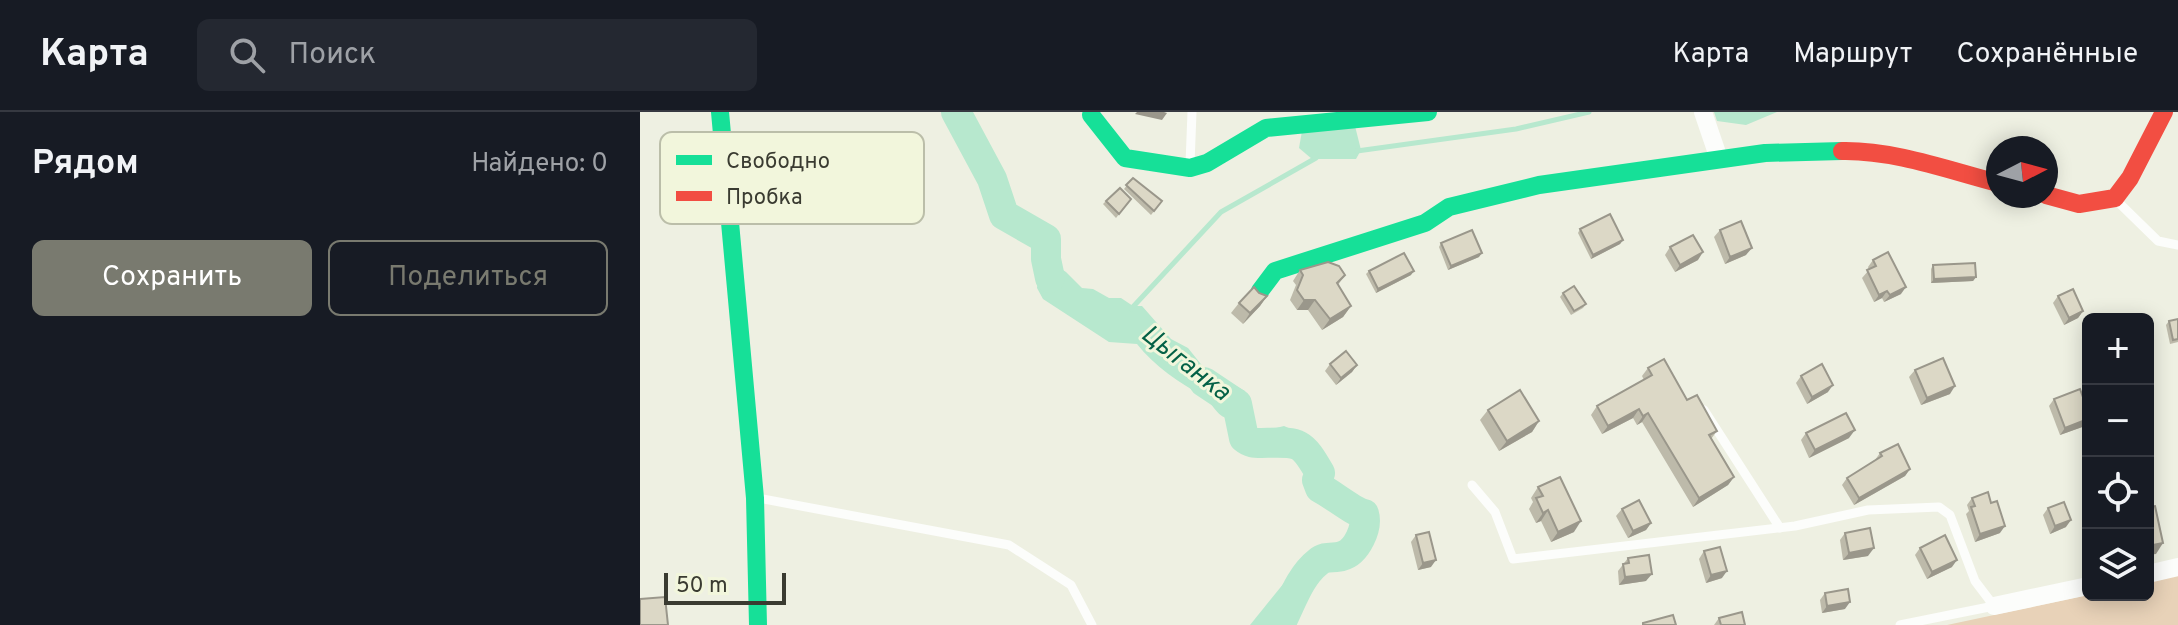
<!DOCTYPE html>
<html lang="ru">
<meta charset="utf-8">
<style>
body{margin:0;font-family:Overpass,sans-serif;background:#242831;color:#f1f3f6}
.controls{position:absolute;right:24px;bottom:24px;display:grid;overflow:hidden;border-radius:12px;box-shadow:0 4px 20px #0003}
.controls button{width:72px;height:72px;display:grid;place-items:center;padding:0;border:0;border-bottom:2px solid #363941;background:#171b24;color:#f1f3f6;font:40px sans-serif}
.compass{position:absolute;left:1346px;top:24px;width:72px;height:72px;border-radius:50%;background:#171b24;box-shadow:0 4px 20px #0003;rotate:84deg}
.scale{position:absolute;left:24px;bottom:20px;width:122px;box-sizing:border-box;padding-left:8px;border:4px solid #3a3b31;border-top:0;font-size:22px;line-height:28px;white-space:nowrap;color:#3a3b31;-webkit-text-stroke:6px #f2f6dc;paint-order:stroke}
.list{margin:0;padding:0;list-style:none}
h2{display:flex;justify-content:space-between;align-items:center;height:104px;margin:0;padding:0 32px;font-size:34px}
h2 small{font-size:26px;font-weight:400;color:#9ea1a6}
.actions{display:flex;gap:16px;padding:24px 32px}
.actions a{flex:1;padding:18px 0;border:2px solid #797a6f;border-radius:12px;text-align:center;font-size:28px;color:#797a6f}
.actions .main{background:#797a6f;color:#fff}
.icon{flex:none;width:44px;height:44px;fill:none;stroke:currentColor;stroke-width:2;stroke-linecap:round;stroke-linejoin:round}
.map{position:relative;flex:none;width:1538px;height:513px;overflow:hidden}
header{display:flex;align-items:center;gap:48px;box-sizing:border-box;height:112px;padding:0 40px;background:#171b24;border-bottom:2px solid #363941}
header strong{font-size:38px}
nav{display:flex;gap:44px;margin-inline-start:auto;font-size:28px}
.search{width:560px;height:72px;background:#242831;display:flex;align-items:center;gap:20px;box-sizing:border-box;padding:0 28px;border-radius:12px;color:#9ea1a6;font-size:30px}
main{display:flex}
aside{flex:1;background:#171b24}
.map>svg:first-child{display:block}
.green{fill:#e8d2b8}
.water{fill:#b7e8ce}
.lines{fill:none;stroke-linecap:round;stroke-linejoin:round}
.stream{stroke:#b7e8ce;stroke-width:5}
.river{stroke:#b7e8ce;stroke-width:30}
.lane{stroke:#fcfdfb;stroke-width:9}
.street{stroke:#fcfdfb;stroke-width:18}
.fast{stroke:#16e098;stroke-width:18}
.jam{stroke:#f24e42;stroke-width:18}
.wall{fill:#bdbaaa}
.shaded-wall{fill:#9a978b}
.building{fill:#dcd8c6;stroke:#9a978b;stroke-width:2}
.labels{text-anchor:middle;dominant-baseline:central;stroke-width:6;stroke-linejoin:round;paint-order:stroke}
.water-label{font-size:26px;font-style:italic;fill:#046146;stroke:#f2f6dc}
.key{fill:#f2f6dc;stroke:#bbbea9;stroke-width:2}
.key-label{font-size:22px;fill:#3a3b31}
</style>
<header>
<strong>Карта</strong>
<div class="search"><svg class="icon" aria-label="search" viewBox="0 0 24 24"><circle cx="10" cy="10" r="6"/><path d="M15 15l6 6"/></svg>Поиск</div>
<nav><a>Карта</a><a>Маршрут</a><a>Сохранённые</a></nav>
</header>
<main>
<aside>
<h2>Рядом<small>Найдено: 0</small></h2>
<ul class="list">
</ul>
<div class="actions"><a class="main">Сохранить</a><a>Поделиться</a></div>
</aside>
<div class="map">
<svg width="1538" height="513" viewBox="0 0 1538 513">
<rect width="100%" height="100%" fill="#eef0e2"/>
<!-- green -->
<path class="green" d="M 1538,463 L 1538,513 L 1307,513 L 1448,483 L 1508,483 L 1508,470 Z"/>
<!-- water -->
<g class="water">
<path d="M 1074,0 L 1137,0 L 1106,13 L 1077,9 Z"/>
<path d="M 715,14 L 721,38 L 716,47 L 672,47 L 659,36 L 662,19 Z"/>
<path d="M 406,127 L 411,131 L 409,149 L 426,160 L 442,176 L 453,177 L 469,186 L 481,186 L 493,194 L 502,194 L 531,227 L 548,236 L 564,256 L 605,279 L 606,284 L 586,306 C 575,302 572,290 563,284 C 540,271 514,254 497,232 L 469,230 L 403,187 L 397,176 L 402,132 Z"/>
<path d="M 644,314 L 653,318 L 672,336 L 656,348 L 631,336 L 629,323 L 632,317 Z"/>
<path d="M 673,444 L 677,450 L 676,454 L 643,513 L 610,513 L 661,450 Z"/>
</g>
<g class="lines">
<!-- stream -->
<g class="stream">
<path d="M 717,39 L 876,17 L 949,0"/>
<path d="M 491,197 L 581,100 L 676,46"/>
</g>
<!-- river -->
<g class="river">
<path d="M 316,0 L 352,67 L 364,103 L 406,127 L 406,147 L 410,166"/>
<path d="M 564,270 L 597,292 L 604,326 C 610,331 614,331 622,331 C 659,330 661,328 680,361 L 677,368 L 680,376 C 692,382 714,400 724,402 C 728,415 717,440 702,444 C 694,447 686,443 678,450 C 660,464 652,489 642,509 L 631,513"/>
</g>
<!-- lane -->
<g class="lane">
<path d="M 550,52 L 552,0"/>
<path d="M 1475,87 L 1518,129 L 1538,133"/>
<path d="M 1064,298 L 1140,416"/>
<path d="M 832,373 L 855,400 L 873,447 L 1155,414 L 1228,398 L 1299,395 L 1310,403 L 1335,469 L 1354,494 L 1260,513"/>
<path d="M 118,386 L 369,433 L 431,473 L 452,513"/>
</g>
<!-- street -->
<g class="street">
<path d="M 1063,0 L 1079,47"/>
<path d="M 1508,462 L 1538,455"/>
<path d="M 1354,494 L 1448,474"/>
</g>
<!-- fast -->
<g class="fast">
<path d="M 80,0 L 115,386 L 118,513"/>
<path d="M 451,3 L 485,46 L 550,56 L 567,51 L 626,16 L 788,0"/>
<path d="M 620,179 L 635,159 L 785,111 L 809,95 L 899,73 L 1125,41 L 1202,39"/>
</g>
<!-- jam -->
<g class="jam">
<path d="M 1202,39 C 1254,38 1308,58 1358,71"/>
<path d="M 1406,83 L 1439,92 L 1475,86 L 1490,66 L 1524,0"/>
</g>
</g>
<!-- wall -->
<g class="wall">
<path d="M 493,66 L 522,89 L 511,103 L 484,77 Z"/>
<path d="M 491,87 L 476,106 L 463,92 L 466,89 Z"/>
<path d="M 940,117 L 983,128 L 980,132 L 951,147 L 938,121 Z"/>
<path d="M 1080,118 L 1106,143 L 1085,152 L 1074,125 Z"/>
<path d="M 801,131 L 839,145 L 808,158 L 799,135 Z"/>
<path d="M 1030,135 L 1058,148 L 1035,160 L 1025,143 Z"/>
<path d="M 1233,148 L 1261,182 L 1244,190 L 1242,186 L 1234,190 L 1222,166 L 1229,158 L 1228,155 Z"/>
<path d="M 1293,153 L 1336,165 L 1333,169 L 1291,171 L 1291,157 Z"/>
<path d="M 660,158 L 705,163 L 698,173 L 711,194 L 703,205 L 682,218 L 668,198 L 657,198 L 650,188 L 656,173 L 653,169 Z"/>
<path d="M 729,159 L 771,163 L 736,181 L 726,162 Z"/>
<path d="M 619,181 L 627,184 L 620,194 L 603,212 L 591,201 L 599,191 Z"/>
<path d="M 923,181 L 946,192 L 943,196 L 931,203 L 920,185 Z"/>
<path d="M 1418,184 L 1443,199 L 1438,206 L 1424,213 L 1413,191 Z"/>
<path d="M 1538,207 L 1538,230 L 1530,232 L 1526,213 L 1529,209 Z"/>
<path d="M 690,252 L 717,253 L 712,260 L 696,273 L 685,259 Z"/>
<path d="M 1008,256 L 1047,288 L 1077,319 L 1071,327 L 1094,365 L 1088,373 L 1053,395 L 1002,310 L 997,313 L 993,306 L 962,322 L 951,303 L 957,294 L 1004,268 L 1002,264 Z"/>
<path d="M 1275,258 L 1310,282 L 1281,293 L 1269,265 Z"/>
<path d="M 1161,264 L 1188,280 L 1167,292 L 1156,271 Z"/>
<path d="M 1414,287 L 1448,299 L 1448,310 L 1445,314 L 1420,323 L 1409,294 Z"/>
<path d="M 848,298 L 899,309 L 892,320 L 859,339 L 840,308 Z"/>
<path d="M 1166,321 L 1209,326 L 1169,346 L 1161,328 Z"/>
<path d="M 1240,341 L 1270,357 L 1265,364 L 1214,393 L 1202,373 L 1207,366 L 1235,348 Z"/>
<path d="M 898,375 L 934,420 L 911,430 L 901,409 L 896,411 L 889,397 L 893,390 L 891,386 Z"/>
<path d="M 1332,386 L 1360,421 L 1335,430 L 1326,402 L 1329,399 L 1327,393 Z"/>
<path d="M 1408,396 L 1426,415 L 1410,422 L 1403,403 Z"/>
<path d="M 982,397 L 1011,411 L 1006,418 L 988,426 L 976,404 Z"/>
<path d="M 1205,421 L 1228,444 L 1203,448 L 1200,428 Z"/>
<path d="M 776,423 L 791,455 L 778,458 L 771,430 Z"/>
<path d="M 1280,436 L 1312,455 L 1287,467 L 1275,443 Z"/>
<path d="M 1064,439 L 1082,466 L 1066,471 L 1059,447 Z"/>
<path d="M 988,446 L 1006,469 L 979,473 L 978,459 Z"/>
<path d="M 1185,481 L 1205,497 L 1182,501 L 1180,488 Z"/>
<path d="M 1079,506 L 1105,513 L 1074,513 Z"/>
</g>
<!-- shaded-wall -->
<g class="shaded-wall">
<path d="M 497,0 L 524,0 L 527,1 L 522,8 L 495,2 Z"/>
<path d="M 983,128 L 980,132 L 951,147 L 953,143 Z"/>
<path d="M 1112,136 L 1106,143 L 1085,152 L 1090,145 Z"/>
<path d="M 1063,140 L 1058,148 L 1035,160 L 1040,153 Z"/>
<path d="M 842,141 L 839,145 L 808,158 L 811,154 Z"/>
<path d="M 774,159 L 771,163 L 736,181 L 738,177 Z"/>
<path d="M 1336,165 L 1333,169 L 1291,171 L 1294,167 Z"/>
<path d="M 1266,175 L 1261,182 L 1244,190 L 1250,183 Z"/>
<path d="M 1247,179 L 1242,186 L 1234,190 L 1239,183 Z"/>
<path d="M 627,184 L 620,194 L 603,212 L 610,201 Z"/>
<path d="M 664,188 L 675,188 L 668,198 L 657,198 Z"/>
<path d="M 711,194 L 703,205 L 682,218 L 690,207 Z"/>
<path d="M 1443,199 L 1438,206 L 1424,213 L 1429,206 Z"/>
<path d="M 717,253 L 712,260 L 696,273 L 701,266 Z"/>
<path d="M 1193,273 L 1188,280 L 1167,292 L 1172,285 Z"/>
<path d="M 1315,274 L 1310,282 L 1281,293 L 1287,286 Z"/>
<path d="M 999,297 L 993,306 L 962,322 L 968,314 Z"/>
<path d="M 1008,301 L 1002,310 L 997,313 L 1003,304 Z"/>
<path d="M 1448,307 L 1448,310 L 1445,314 L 1420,323 L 1425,316 Z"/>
<path d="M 899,309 L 892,320 L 859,339 L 867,329 Z"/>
<path d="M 1215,318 L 1209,326 L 1169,346 L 1175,338 Z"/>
<path d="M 1270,357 L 1265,364 L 1214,393 L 1219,386 Z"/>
<path d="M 1094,365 L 1088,373 L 1053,395 L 1059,386 Z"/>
<path d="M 908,398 L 901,409 L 896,411 L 903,401 Z"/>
<path d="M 1431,408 L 1426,415 L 1410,422 L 1415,414 Z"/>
<path d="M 941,409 L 934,420 L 911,430 L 918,420 Z"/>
<path d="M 1011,411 L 1006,418 L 988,426 L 993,419 Z"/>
<path d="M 1365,414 L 1360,421 L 1335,430 L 1340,422 Z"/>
<path d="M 1523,431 L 1516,442 L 1508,443 L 1508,434 Z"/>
<path d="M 1234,436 L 1228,444 L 1203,448 L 1209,441 Z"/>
<path d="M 796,448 L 791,455 L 778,458 L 783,451 Z"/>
<path d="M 1317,448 L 1312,455 L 1287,467 L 1292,460 Z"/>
<path d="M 1087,459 L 1082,466 L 1066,471 L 1071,463 Z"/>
<path d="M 1012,462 L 1006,469 L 979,473 L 985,465 Z"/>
<path d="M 1210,490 L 1205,497 L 1182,501 L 1187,494 Z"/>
</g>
<!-- building -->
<g class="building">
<path d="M 493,66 L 522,89 L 514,99 L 486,73 Z"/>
<path d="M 480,76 L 491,87 L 479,102 L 466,89 Z"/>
<path d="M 970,102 L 983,128 L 953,143 L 940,117 Z"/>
<path d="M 1101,109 L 1112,136 L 1090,145 L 1080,118 Z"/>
<path d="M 832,118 L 842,141 L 811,154 L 801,131 Z"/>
<path d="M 1053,123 L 1063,140 L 1040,153 L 1030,135 Z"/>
<path d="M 1248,140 L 1266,175 L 1250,183 L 1247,179 L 1239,183 L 1227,158 L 1236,154 L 1233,148 Z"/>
<path d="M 764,141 L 774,159 L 738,177 L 729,159 Z"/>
<path d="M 688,150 L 699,154 L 705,163 L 697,171 L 711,194 L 690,207 L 675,188 L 664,188 L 657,178 L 663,163 L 660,158 Z"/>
<path d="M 1335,151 L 1336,165 L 1294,167 L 1293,153 Z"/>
<path d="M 934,174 L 946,192 L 934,199 L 923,181 Z"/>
<path d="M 614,175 L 619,181 L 627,184 L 610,201 L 599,191 Z"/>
<path d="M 1433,177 L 1443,199 L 1429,206 L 1418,184 Z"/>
<path d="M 1538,207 L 1538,227 L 1533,228 L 1529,209 Z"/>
<path d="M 706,239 L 717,253 L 701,266 L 690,252 Z"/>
<path d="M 1303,246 L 1315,274 L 1287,286 L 1275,258 Z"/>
<path d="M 1024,247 L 1047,288 L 1057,283 L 1077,319 L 1069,323 L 1094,365 L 1059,386 L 1008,301 L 1003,304 L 999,297 L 968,314 L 957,294 L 1012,263 L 1008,256 Z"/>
<path d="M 1182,252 L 1193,273 L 1172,285 L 1161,264 Z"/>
<path d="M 1440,277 L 1448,299 L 1448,307 L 1425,316 L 1414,287 Z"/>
<path d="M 880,278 L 899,309 L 867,329 L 848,298 Z"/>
<path d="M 1206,301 L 1215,318 L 1175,338 L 1166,321 Z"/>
<path d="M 1258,332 L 1270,357 L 1219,386 L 1207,366 L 1242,344 L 1240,341 Z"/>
<path d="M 920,365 L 941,409 L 918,420 L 908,398 L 903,401 L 896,386 L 903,384 L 898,375 Z"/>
<path d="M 1348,380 L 1351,391 L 1357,389 L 1365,414 L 1340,422 L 1331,395 L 1335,394 L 1332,386 Z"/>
<path d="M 999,388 L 1011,411 L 993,419 L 982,397 Z"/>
<path d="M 1424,390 L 1431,408 L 1415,414 L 1408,396 Z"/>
<path d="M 1515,394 L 1523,431 L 1508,434 L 1508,395 Z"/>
<path d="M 1230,416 L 1234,436 L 1209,441 L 1205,421 Z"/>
<path d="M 789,420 L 796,448 L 783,451 L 776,423 Z"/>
<path d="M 1305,423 L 1317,448 L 1292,460 L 1280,436 Z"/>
<path d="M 1080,435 L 1087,459 L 1071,463 L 1064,439 Z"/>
<path d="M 1009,443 L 1012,462 L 985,465 L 983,452 L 989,451 L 988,446 Z"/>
<path d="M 1208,477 L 1210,490 L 1187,494 L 1185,481 Z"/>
<path d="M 25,485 L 28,513 L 0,513 L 0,487 Z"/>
<path d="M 1102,500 L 1105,513 L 1081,513 L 1079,506 Z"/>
<path d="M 1033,503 L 1036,513 L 1003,513 L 1003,511 Z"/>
</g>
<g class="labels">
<!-- water labels -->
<g class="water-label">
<text transform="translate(545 252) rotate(38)">Цыганка</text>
</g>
</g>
<!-- legend -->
<rect x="20" y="20" width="264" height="92" rx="12" class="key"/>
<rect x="36" y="43" width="36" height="10" fill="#16e098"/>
<rect x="36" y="79" width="36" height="10" fill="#f24e42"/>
<g class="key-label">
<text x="86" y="56">Свободно</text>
<text x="86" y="92">Пробка</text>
</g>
</svg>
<div class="controls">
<button>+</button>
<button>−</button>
<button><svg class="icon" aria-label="locate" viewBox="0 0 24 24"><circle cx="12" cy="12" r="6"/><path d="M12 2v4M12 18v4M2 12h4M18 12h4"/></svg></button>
<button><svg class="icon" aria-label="layers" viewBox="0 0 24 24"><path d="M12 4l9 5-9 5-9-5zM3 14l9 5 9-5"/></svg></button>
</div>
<svg class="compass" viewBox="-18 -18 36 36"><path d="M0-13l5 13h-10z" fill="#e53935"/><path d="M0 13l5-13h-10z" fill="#9ea1a6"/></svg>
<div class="scale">50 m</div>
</div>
</main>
